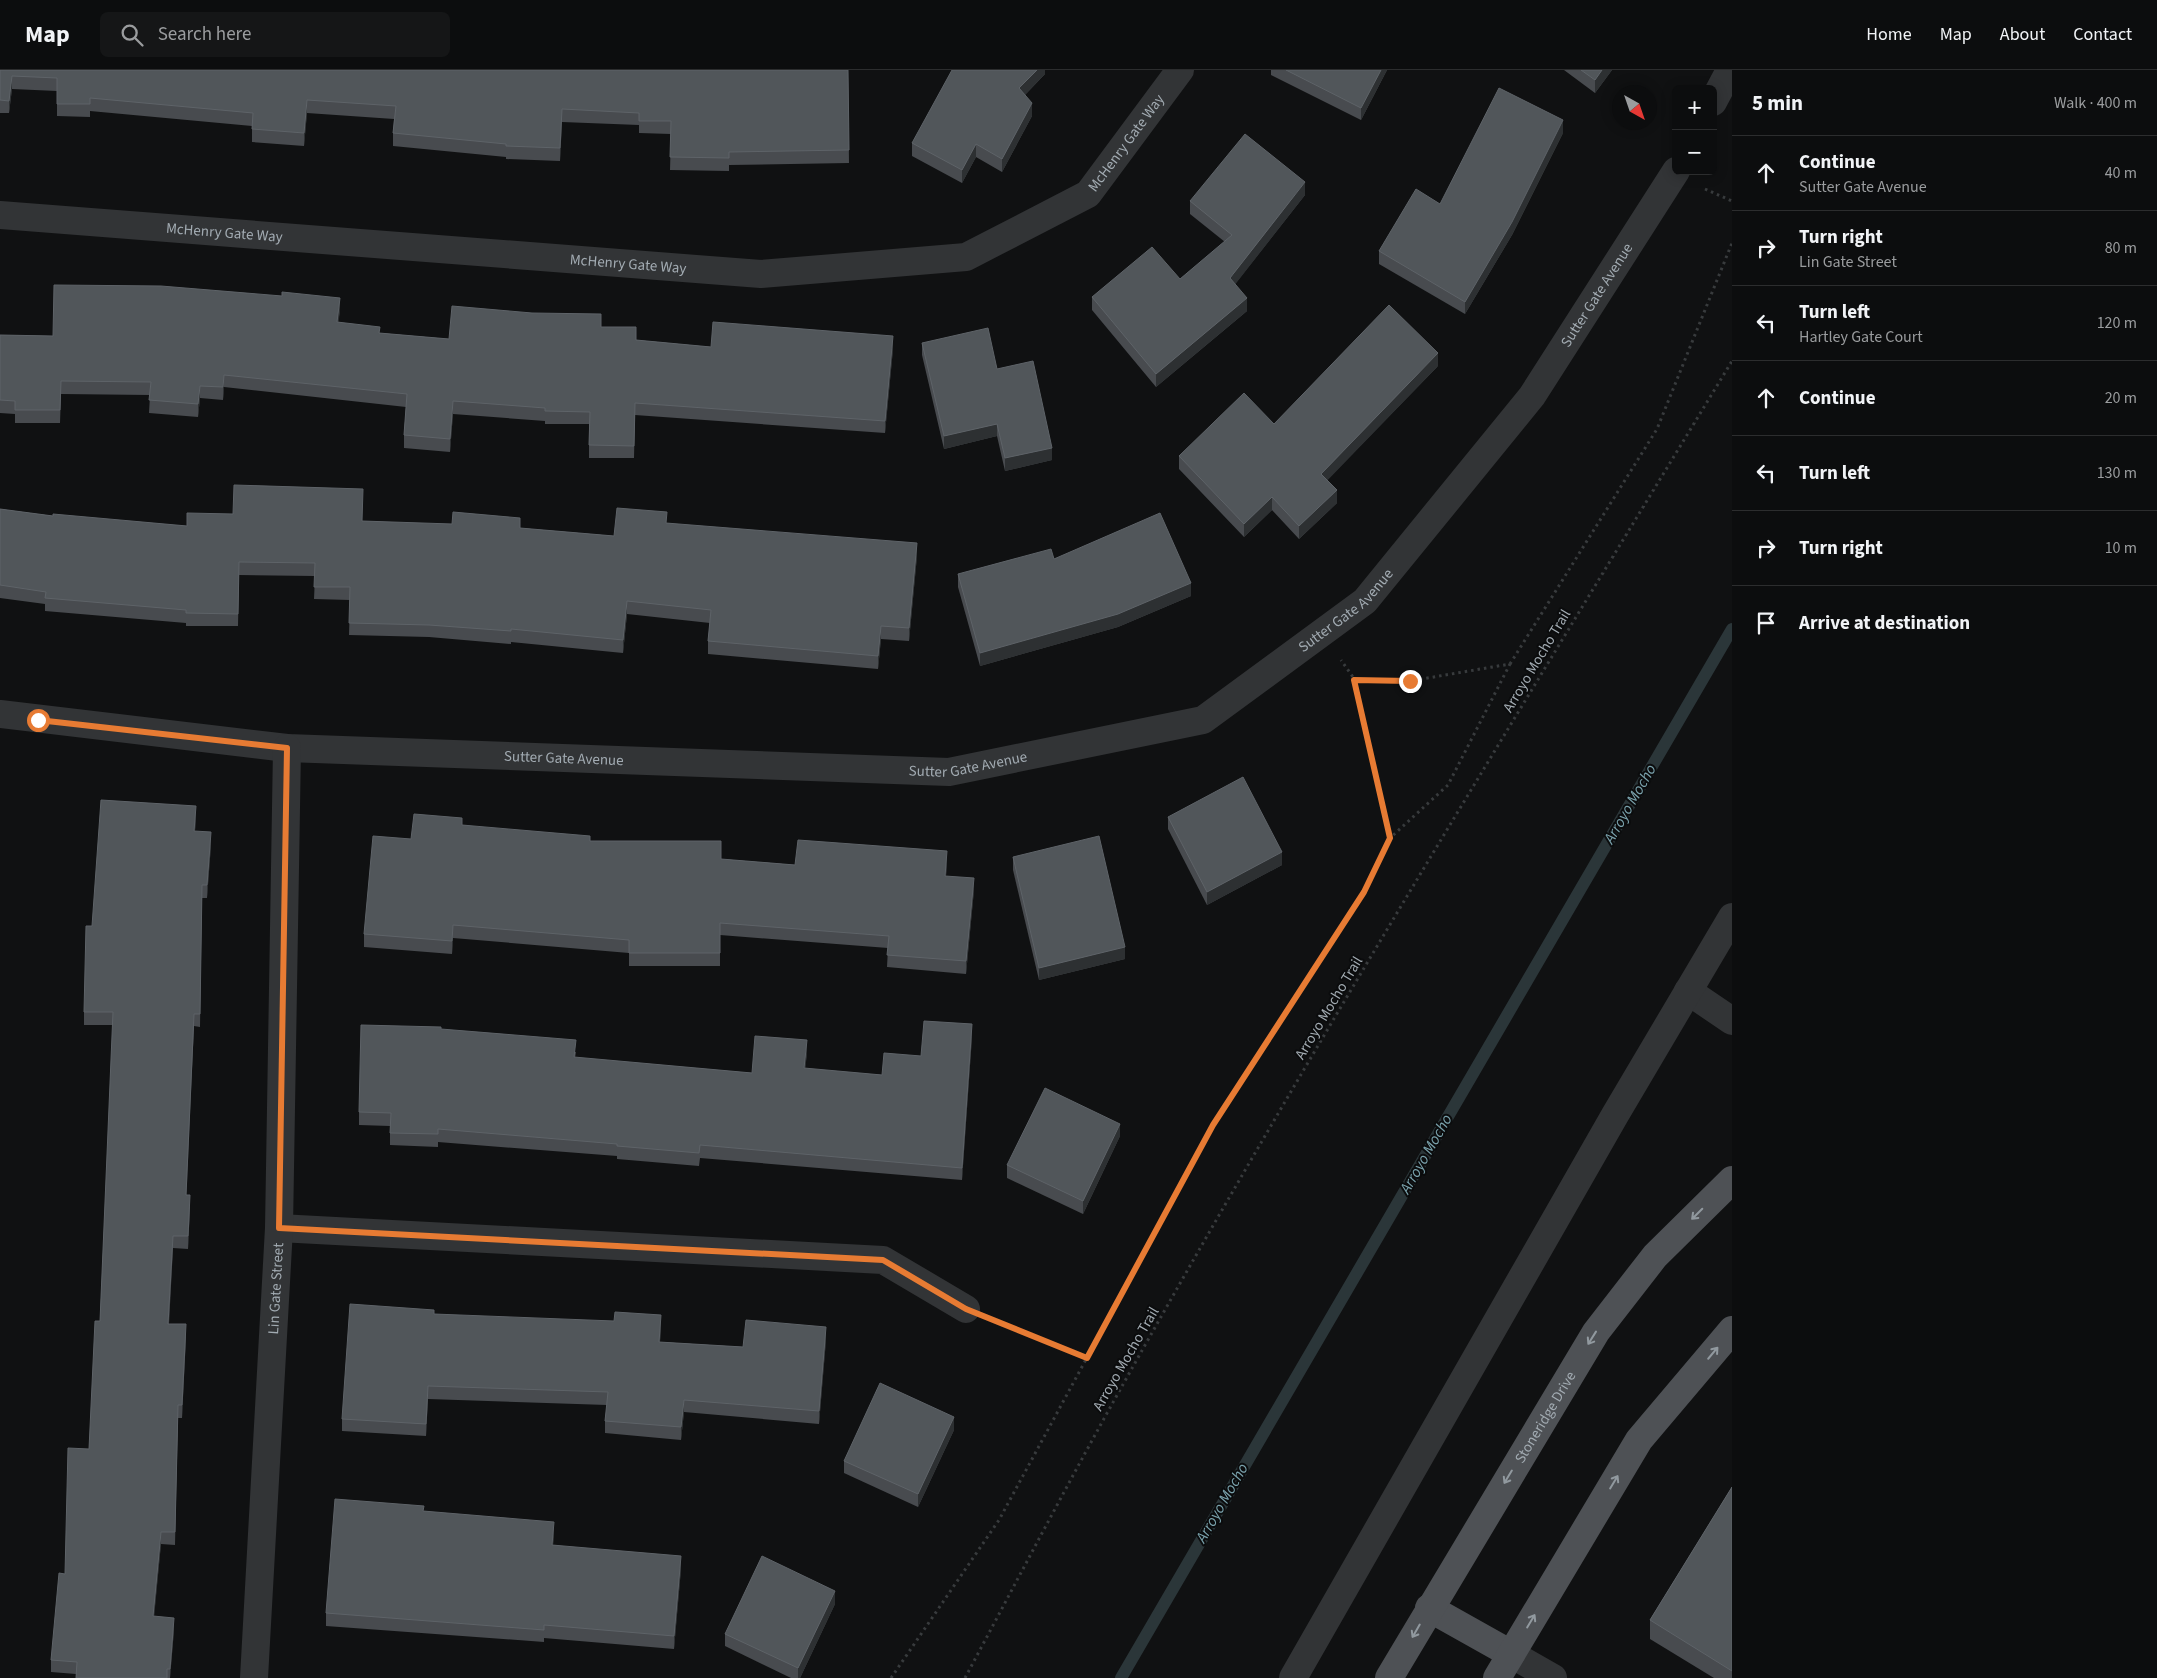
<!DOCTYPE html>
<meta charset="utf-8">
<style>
body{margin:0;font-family:"Source Sans 3",sans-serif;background:#151617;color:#f1f3f6}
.controls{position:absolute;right:15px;top:15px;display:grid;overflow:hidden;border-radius:8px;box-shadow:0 2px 12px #0003}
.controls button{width:45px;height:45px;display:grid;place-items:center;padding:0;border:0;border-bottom:1px solid #2c2d2e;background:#0c0d0e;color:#f1f3f6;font:25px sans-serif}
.compass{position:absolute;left:1612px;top:15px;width:45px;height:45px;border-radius:50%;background:#0c0d0e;box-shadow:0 2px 12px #0003;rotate:140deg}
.stop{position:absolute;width:15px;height:15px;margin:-11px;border:4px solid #e77b33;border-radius:50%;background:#fff}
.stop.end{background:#e77b33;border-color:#fff;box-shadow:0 1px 5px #0008}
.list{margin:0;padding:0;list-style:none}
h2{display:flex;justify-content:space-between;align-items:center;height:65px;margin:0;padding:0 20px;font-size:21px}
h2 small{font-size:16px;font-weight:400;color:#9a9c9e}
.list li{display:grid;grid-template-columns:32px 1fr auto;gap:15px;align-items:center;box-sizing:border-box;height:75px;padding:0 20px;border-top:1px solid #2c2d2e}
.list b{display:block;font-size:19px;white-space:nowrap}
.list p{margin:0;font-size:16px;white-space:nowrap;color:#9a9c9e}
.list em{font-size:16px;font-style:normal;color:#9a9c9e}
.icon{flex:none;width:28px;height:28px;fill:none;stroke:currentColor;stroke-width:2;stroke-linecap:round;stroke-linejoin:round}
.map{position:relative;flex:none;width:1732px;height:1608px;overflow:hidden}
header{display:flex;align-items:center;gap:30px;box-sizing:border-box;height:70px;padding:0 25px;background:#0c0d0e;border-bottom:1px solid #2c2d2e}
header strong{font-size:24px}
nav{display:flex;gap:28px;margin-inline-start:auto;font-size:18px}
.search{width:350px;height:45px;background:#151617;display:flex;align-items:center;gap:12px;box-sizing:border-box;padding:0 18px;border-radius:8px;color:#9a9c9e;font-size:19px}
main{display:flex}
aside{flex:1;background:#0c0d0e}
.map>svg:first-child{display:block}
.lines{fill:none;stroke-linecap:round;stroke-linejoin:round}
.stream{stroke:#2b3639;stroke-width:12}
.path{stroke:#383b3d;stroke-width:3;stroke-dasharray:2.5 4;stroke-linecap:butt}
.minor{stroke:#323436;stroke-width:28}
.major{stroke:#4e5155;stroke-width:28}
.wall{fill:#484b4f}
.shaded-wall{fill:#2d3032}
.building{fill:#51565a;stroke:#5e6368}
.oneway{stroke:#91999f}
.route{stroke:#e77b33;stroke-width:6}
.labels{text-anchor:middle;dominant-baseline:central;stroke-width:4;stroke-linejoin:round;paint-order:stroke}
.street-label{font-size:15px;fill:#a2abb2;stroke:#0b0c0d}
.water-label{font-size:16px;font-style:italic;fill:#7aa2ac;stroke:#0b0c0d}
</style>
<header>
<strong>Map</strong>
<div class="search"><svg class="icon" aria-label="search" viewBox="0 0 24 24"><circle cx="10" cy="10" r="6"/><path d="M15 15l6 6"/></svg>Search here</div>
<nav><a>Home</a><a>Map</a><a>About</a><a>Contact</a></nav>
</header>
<main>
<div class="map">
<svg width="1732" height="1608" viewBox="0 0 1732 1608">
<rect width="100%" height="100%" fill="#101112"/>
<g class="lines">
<!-- stream -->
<path class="stream" d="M 1121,1608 L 1732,559"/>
<!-- path -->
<g class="path">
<path d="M 1705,119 L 1732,131"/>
<path d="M 1510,594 L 1657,359 L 1732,173"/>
<path d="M 1355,610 L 1410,611 L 1510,594 L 1448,715 L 1390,768"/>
<path d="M 997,1252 L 1087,1288"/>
<path d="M 891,1608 L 999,1450 L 1213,1055 L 1364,822 L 1390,768 L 1355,610 L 1341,590"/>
<path d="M 965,1608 C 1012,1520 1058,1432 1106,1345 C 1304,988 1520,640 1732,291"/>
</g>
<!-- minor -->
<g class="minor">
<path d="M 1713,32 L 1730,0"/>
<path id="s1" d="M 0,145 L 761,204 L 966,187 L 1088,124 L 1180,0"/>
<path id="s2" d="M 0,644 L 287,678 L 949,702 L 1203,650 L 1365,531 L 1532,326 L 1676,101"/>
<path d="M 1688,921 L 1732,951"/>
<path d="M 279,1158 L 883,1190 L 966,1239"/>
<path d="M 1511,1584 L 1553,1608"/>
<path id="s3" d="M 254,1608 L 279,1158 L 287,678"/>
<path d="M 1293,1608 L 1615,1045 L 1732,847"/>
</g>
<!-- major -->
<g class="major">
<path d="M 1429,1538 L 1511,1584"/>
<path id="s4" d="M 1389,1608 L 1596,1262 L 1655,1186 L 1732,1110"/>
<path d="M 1497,1608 L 1639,1370 L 1732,1260"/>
</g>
</g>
<!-- wall -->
<g class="wall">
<path d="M 0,0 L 848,0 L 849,93 L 729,95 L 729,101 L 670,100 L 671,64 L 639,63 L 639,55 L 562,52 L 560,91 L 506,89 L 506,87 L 393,76 L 393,63 L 394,49 L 307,43 L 304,76 L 252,72 L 252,56 L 90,41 L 90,47 L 57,46 L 57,21 L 12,19 L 9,43 L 0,43 Z"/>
<path d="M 1045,0 L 1045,4 L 1025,25 L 1032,46 L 1002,102 L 976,87 L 962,113 L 912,86 L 912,73 Z"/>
<path d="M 1271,0 L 1387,0 L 1361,50 L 1271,5 Z"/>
<path d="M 1564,0 L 1612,0 L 1595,23 Z"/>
<path d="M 1563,63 L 1512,165 L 1465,244 L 1379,194 L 1379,181 L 1440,134 Z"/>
<path d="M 1305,125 L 1235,214 L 1247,241 L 1156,317 L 1092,240 L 1092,227 L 1180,209 L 1225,172 L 1190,144 L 1190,131 Z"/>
<path d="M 340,241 L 338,252 L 380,263 L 449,269 L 601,257 L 636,270 L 711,277 L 893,279 L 885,363 L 635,345 L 634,388 L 589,388 L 589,354 L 545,354 L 545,351 L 453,344 L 450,382 L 404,378 L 404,365 L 406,337 L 224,317 L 223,330 L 200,328 L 198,347 L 149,343 L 150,325 L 61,324 L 60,353 L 15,353 L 15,344 L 0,343 L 0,265 L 53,266 Z"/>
<path d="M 922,273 L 997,299 L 1052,390 L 1005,401 L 997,366 L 944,379 L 922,285 Z"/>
<path d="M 1438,296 L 1327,410 L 1337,433 L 1299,469 L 1272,440 L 1244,467 L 1179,399 L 1179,386 L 1274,354 Z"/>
<path d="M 0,439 L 53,446 L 187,456 L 362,451 L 520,458 L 614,466 L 667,453 L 917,486 L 909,571 L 881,569 L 878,599 L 708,584 L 708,571 L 710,553 L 627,544 L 623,583 L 511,572 L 511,574 L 429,567 L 349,565 L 350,530 L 314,529 L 315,506 L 239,505 L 238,556 L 186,556 L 186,553 L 45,541 L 45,534 L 0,528 Z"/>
<path d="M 1054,489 L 1191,526 L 1118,557 L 980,596 L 958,517 L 958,504 Z"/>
<path d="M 1168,747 L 1282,795 L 1207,835 L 1168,759 Z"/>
<path d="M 196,748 L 195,761 L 211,775 L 207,828 L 202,828 L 200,957 L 194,956 L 186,1125 L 190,1138 L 188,1179 L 173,1178 L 169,1254 L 186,1267 L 182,1348 L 178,1348 L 175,1475 L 161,1474 L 154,1546 L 174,1560 L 170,1608 L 76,1608 L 76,1604 L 51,1602 L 51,1590 L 65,1504 L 89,1379 L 100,1251 L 113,955 L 84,955 L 84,942 L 92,856 Z"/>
<path d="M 462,755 L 590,771 L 721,789 L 795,795 L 947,794 L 946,806 L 974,820 L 966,904 L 887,897 L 888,878 L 720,865 L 720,896 L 629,896 L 629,883 L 453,868 L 452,884 L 364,877 L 364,864 L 411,769 Z"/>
<path d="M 1013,787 L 1125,889 L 1039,910 L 1013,800 Z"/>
<path d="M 441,959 L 576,982 L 575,988 L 752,1003 L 807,983 L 805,999 L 882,1005 L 921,986 L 972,967 L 962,1110 L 700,1088 L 699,1096 L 617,1089 L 617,1086 L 438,1072 L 438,1077 L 390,1075 L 390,1056 L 359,1055 L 359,1042 Z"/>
<path d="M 1120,1066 L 1083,1144 L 1007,1108 L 1007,1095 Z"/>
<path d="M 434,1244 L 661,1258 L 660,1272 L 743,1277 L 826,1270 L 819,1354 L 684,1342 L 681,1370 L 605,1363 L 605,1351 L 607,1335 L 428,1329 L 426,1366 L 342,1361 L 342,1349 Z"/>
<path d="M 954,1360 L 918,1437 L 844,1403 L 844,1391 Z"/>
<path d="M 1732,1417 L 1732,1608 L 1714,1608 L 1650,1569 L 1650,1550 Z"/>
<path d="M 424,1441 L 554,1465 L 553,1475 L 681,1499 L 674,1579 L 544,1568 L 544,1572 L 326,1556 L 326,1543 Z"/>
<path d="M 835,1534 L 800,1608 L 791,1608 L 725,1576 L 725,1564 Z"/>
</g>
<!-- shaded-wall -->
<g class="shaded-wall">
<path d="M 1037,0 L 1045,0 L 1045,4 L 1019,31 L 1019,18 Z"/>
<path d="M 1381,0 L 1387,0 L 1361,50 L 1361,38 Z"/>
<path d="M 1602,0 L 1612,0 L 1595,23 L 1595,10 Z"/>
<path d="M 12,6 L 12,19 L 9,43 L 9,31 Z"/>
<path d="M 307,30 L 307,43 L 304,76 L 304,63 Z"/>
<path d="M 1032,33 L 1032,46 L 1002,102 L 1002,89 Z"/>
<path d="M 562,39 L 562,52 L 560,91 L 560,78 Z"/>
<path d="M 1563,50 L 1563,63 L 1512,165 L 1465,244 L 1465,232 Z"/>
<path d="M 976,74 L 976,87 L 962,113 L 962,100 Z"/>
<path d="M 1305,112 L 1305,125 L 1230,221 L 1230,208 Z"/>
<path d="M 340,228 L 340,241 L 337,265 L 337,252 Z"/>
<path d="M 1247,228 L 1247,241 L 1156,317 L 1156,304 Z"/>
<path d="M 893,266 L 893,279 L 885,363 L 885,351 Z"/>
<path d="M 1438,283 L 1438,296 L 1321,417 L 1321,404 Z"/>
<path d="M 224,305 L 224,317 L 223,330 L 223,317 Z"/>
<path d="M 200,316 L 200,328 L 198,347 L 198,334 Z"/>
<path d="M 453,331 L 453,344 L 450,382 L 450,369 Z"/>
<path d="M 997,354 L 997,366 L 944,379 L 944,366 Z"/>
<path d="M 1052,378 L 1052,390 L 1005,401 L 1005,388 Z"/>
<path d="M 1337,420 L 1337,433 L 1299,469 L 1299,456 Z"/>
<path d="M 1272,427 L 1272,440 L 1244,467 L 1244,454 Z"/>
<path d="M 917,473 L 917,486 L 909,571 L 909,558 Z"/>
<path d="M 1191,513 L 1191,526 L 1118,557 L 980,596 L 980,583 Z"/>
<path d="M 627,531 L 627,544 L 623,583 L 623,570 Z"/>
<path d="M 881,556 L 881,569 L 878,599 L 878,586 Z"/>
<path d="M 196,736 L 196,748 L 194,774 L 194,761 Z"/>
<path d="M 211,762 L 211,775 L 207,828 L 207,815 Z"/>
<path d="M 947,781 L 947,794 L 945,818 L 945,806 Z"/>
<path d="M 1282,782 L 1282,795 L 1207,835 L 1207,822 Z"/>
<path d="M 974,808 L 974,820 L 966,904 L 966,891 Z"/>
<path d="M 453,855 L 453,868 L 452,884 L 452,871 Z"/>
<path d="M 1125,877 L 1125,889 L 1039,910 L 1039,898 Z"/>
<path d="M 194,944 L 194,956 L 186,1138 L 186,1125 Z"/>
<path d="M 972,954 L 972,967 L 962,1110 L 962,1098 Z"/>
<path d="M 807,970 L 807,983 L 804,1011 L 804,998 Z"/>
<path d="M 1120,1054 L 1120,1066 L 1083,1144 L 1083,1131 Z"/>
<path d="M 190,1125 L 190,1138 L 188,1179 L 188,1166 Z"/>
<path d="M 173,1166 L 173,1178 L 168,1266 L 168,1254 Z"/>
<path d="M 661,1245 L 661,1258 L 659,1284 L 659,1272 Z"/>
<path d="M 186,1254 L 186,1267 L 182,1348 L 182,1335 Z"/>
<path d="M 826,1257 L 826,1270 L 819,1354 L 819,1341 Z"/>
<path d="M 428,1316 L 428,1329 L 426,1366 L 426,1354 Z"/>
<path d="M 684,1330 L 684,1342 L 681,1370 L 681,1357 Z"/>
<path d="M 954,1347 L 954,1360 L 918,1437 L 918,1424 Z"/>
<path d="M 554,1452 L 554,1465 L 552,1487 L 552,1475 Z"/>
<path d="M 161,1462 L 161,1474 L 153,1559 L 153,1546 Z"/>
<path d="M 681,1486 L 681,1499 L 674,1579 L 674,1566 Z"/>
<path d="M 835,1521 L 835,1534 L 800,1608 L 798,1608 L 798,1598 Z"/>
<path d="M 174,1548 L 174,1560 L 170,1608 L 170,1599 Z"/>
</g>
<!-- building -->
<g class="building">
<path d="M 0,0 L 848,0 L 849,80 L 729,82 L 729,88 L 670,87 L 671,51 L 639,51 L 639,43 L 562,39 L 560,78 L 506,76 L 506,74 L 393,63 L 396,36 L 307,30 L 304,63 L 252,59 L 253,43 L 90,28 L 90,34 L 57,34 L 57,8 L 12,6 L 9,31 L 0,30 Z"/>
<path d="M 952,0 L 1037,0 L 1019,18 L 1032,33 L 1002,89 L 976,74 L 962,100 L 912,73 Z"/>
<path d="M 1286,0 L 1381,0 L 1361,38 Z"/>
<path d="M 1581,0 L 1602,0 L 1595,10 Z"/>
<path d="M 1499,18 L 1563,50 L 1512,152 L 1465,232 L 1379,181 L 1416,119 L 1440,134 Z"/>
<path d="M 1245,64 L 1305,112 L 1230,208 L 1247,228 L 1156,304 L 1092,227 L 1152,177 L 1180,209 L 1232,165 L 1190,131 Z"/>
<path d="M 54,215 L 161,216 L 282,226 L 282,222 L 340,228 L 337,252 L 380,257 L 379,263 L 449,269 L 452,236 L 532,243 L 601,244 L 601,257 L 636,257 L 636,270 L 711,277 L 713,252 L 893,266 L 885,351 L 635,333 L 634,376 L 589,375 L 590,342 L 545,341 L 545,338 L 453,331 L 450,369 L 404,365 L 407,324 L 224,305 L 223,317 L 200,316 L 198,334 L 149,330 L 151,312 L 61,311 L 60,340 L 15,340 L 15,331 L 0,330 L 0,265 L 53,266 Z"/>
<path d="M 1389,235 L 1438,283 L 1321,404 L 1337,420 L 1299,456 L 1272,427 L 1244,454 L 1179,386 L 1244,323 L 1274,354 Z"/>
<path d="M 988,258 L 997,299 L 1033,291 L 1052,378 L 1005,388 L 997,354 L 944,366 L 922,273 Z"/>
<path d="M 234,415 L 363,419 L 362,451 L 452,454 L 453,442 L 520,448 L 520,458 L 614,466 L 617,438 L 667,442 L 666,453 L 917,473 L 909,558 L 881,556 L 878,586 L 708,571 L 711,540 L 627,531 L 623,570 L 511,559 L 511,561 L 429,555 L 349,553 L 350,517 L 314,517 L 315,493 L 239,492 L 238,544 L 186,543 L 186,540 L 45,528 L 46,522 L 0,515 L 0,439 L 53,446 L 53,444 L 187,456 L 187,443 L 233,444 Z"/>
<path d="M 1160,443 L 1191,513 L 1118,544 L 980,583 L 958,504 L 1051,479 L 1054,489 Z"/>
<path d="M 1243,707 L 1282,782 L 1207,822 L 1168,747 Z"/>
<path d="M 101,730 L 196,736 L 194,761 L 211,762 L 207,815 L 202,815 L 200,944 L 194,944 L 186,1125 L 190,1125 L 188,1166 L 173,1166 L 168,1254 L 186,1254 L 182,1335 L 178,1335 L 175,1462 L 161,1462 L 153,1546 L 174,1548 L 170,1599 L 167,1599 L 167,1608 L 76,1608 L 77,1592 L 51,1590 L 59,1503 L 65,1504 L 68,1378 L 89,1379 L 95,1251 L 100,1251 L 113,942 L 84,942 L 86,856 L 92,856 Z"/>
<path d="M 414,744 L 462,748 L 462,755 L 590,766 L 590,771 L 721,771 L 721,789 L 795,795 L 798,770 L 947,781 L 945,806 L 974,808 L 966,891 L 887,885 L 889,866 L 720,853 L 720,883 L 629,883 L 629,870 L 453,855 L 452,871 L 364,864 L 373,766 L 411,769 Z"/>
<path d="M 1099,766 L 1125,877 L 1039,898 L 1013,787 Z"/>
<path d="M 924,951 L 972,954 L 962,1098 L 700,1075 L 699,1083 L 617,1076 L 617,1074 L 438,1059 L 438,1064 L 390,1063 L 391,1043 L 359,1042 L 361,955 L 441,957 L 441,959 L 576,970 L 574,987 L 752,1003 L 755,966 L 807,970 L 804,998 L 882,1005 L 884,983 L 921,986 Z"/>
<path d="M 1045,1018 L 1120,1054 L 1083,1131 L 1007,1095 Z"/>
<path d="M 350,1234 L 434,1240 L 434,1244 L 614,1251 L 615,1242 L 661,1245 L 659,1272 L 743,1277 L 746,1250 L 826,1257 L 819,1341 L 684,1330 L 681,1357 L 605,1351 L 608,1322 L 428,1316 L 426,1354 L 342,1349 Z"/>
<path d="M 880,1313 L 954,1347 L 918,1424 L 844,1391 Z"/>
<path d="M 1732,1417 L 1732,1601 L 1650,1550 Z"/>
<path d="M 335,1429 L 424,1436 L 423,1441 L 554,1452 L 552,1475 L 681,1486 L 674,1566 L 544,1555 L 544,1560 L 326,1543 Z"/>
<path d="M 762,1486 L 835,1521 L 798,1598 L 725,1564 Z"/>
</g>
<!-- one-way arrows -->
<defs><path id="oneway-shaft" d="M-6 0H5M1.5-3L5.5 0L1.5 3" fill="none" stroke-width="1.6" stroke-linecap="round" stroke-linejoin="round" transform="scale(1.25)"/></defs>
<g class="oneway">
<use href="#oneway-shaft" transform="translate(1697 1144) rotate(135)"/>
<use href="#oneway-shaft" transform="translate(1592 1268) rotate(122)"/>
<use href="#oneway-shaft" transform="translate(1713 1283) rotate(-50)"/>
<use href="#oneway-shaft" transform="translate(1508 1407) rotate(121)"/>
<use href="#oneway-shaft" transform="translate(1614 1412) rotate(-59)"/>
<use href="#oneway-shaft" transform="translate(1531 1551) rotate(-59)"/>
<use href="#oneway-shaft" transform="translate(1416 1561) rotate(120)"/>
</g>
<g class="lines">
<!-- route -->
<path class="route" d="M 38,650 L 287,678 L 279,1158 L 883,1190 L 966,1239 L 1087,1288 L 1213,1055 L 1364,822 L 1390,768 L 1354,610 L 1410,611"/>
</g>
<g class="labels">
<!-- street labels -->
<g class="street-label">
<text stroke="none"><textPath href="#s1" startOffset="1170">McHenry Gate Way</textPath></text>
<text stroke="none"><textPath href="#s1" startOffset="225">McHenry Gate Way</textPath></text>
<text stroke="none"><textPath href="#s1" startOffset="630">McHenry Gate Way</textPath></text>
<text stroke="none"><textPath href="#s2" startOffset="1796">Sutter Gate Avenue</textPath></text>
<text stroke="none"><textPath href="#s2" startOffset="1391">Sutter Gate Avenue</textPath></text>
<text transform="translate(1537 591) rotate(-59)">Arroyo Mocho Trail</text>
<text stroke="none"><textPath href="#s2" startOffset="566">Sutter Gate Avenue</textPath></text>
<text stroke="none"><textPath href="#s2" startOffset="971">Sutter Gate Avenue</textPath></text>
<text transform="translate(1329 938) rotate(-59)">Arroyo Mocho Trail</text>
<text stroke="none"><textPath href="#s3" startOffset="390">Lin Gate Street</textPath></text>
<text transform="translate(1126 1289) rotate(-60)">Arroyo Mocho Trail</text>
<text stroke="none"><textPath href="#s4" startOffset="304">Stoneridge Drive</textPath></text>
</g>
<!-- water labels -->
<g class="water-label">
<text transform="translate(1630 734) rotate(-60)">Arroyo Mocho</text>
<text transform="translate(1426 1084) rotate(-60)">Arroyo Mocho</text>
<text transform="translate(1222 1433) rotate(-60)">Arroyo Mocho</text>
</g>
</g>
</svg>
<div class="controls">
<button>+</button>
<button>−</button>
</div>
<svg class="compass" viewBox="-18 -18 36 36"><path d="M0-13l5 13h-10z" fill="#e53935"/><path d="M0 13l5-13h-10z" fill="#9a9c9e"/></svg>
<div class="stop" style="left:38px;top:650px"></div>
<div class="stop end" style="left:1410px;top:611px"></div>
</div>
<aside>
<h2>5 min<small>Walk · 400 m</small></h2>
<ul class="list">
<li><svg class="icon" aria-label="ahead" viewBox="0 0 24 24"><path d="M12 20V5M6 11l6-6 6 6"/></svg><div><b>Continue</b><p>Sutter Gate Avenue</p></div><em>40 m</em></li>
<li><svg class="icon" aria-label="right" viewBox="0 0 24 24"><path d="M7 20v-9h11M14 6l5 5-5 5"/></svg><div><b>Turn right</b><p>Lin Gate Street</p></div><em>80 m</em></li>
<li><svg class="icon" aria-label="left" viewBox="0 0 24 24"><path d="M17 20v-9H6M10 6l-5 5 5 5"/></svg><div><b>Turn left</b><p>Hartley Gate Court</p></div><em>120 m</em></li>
<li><svg class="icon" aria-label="ahead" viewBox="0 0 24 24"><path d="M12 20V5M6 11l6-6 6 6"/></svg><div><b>Continue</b></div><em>20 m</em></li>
<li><svg class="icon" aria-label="left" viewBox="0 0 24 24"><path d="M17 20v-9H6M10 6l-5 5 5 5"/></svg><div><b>Turn left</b></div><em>130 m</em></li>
<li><svg class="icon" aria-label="right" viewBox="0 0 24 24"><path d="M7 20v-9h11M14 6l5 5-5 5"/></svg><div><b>Turn right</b></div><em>10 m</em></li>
<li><svg class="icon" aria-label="arrive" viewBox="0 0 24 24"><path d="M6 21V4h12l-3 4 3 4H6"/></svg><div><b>Arrive at destination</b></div></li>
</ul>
</aside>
</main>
